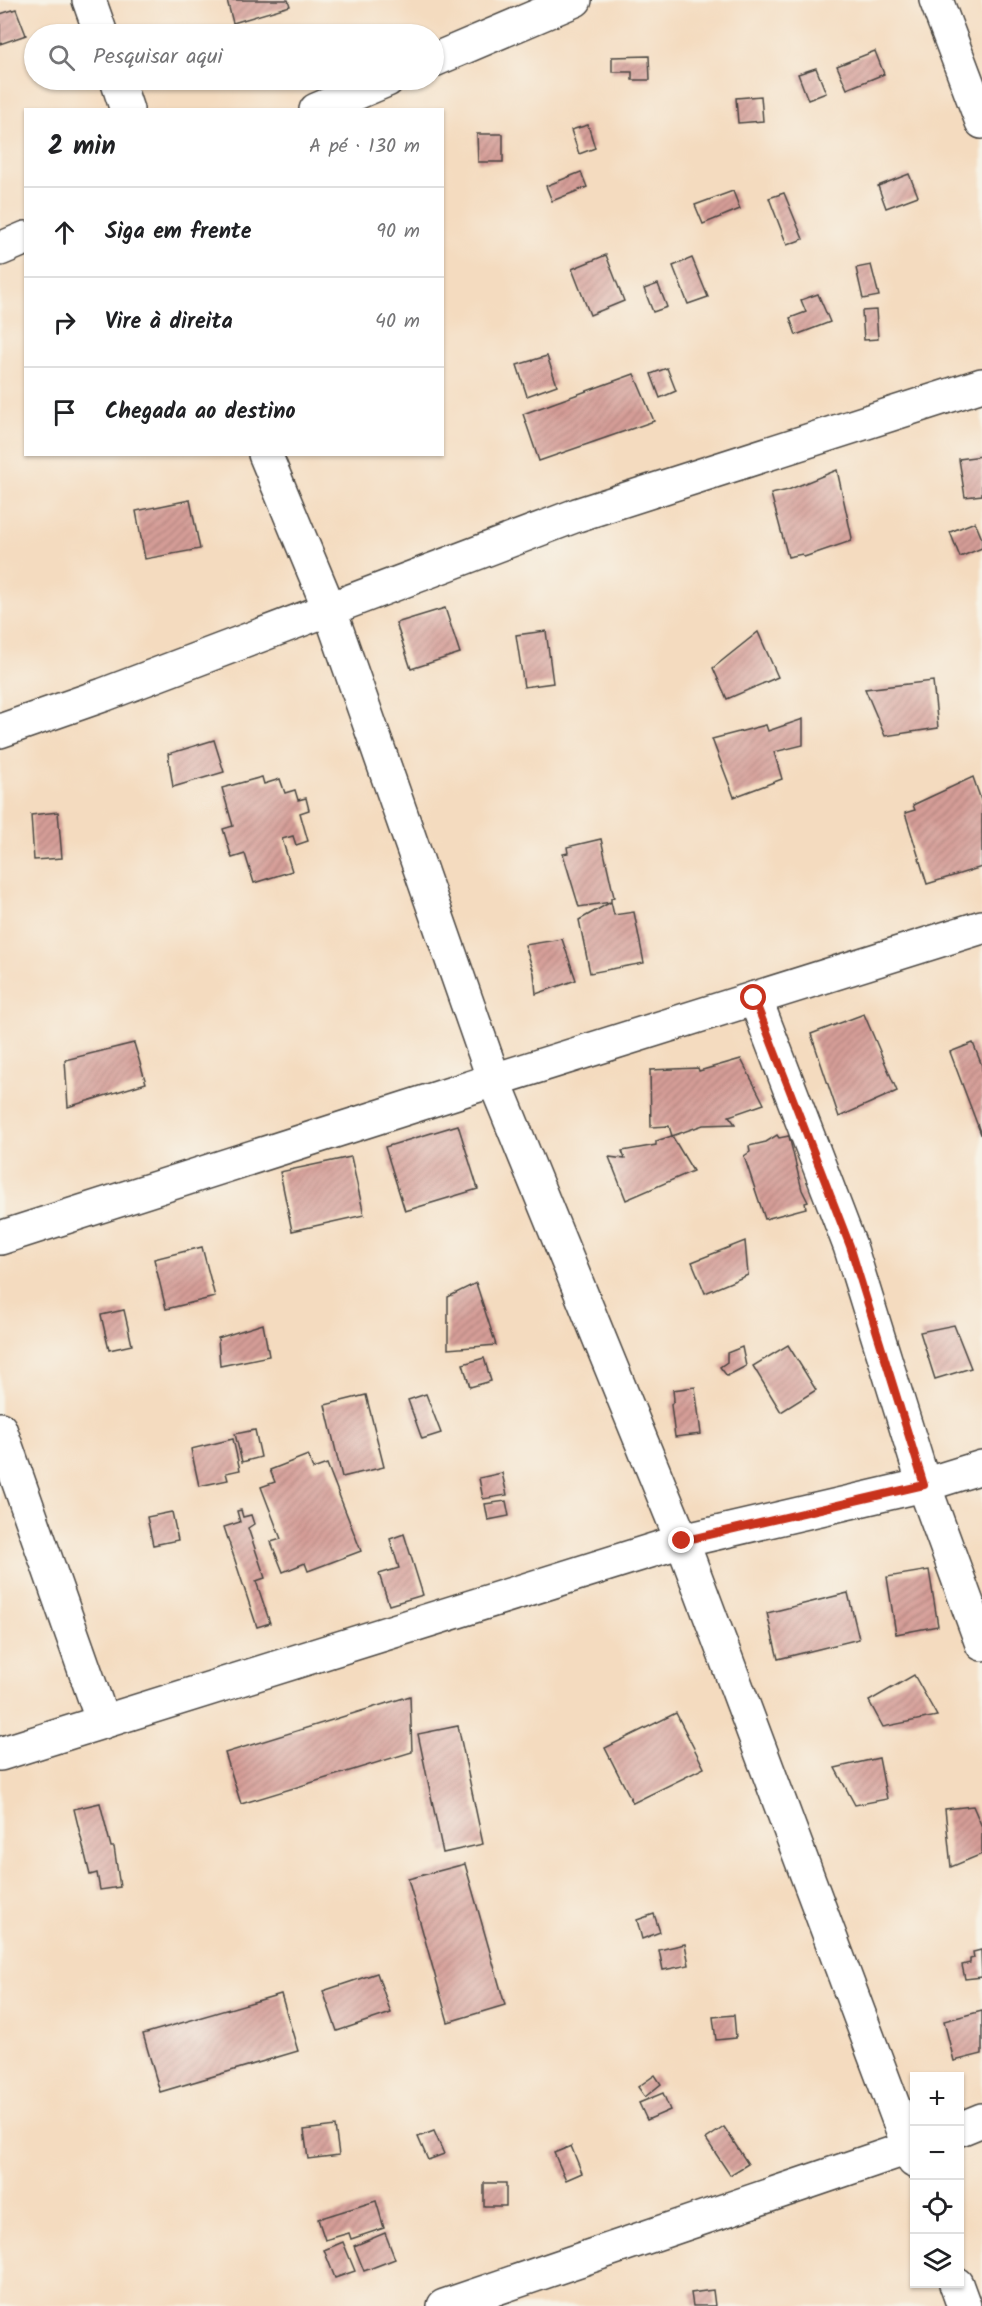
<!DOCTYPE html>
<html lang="pt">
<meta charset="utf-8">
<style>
body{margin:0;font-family:Kalam,sans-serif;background:#f2f2f2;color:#202124}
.controls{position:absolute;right:18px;bottom:18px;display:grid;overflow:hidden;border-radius:0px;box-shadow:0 2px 4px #0004}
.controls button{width:54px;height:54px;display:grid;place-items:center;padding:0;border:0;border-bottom:2px solid #e0e0e0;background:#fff;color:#202124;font:30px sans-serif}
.stop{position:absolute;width:18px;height:18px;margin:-14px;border:4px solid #c8321e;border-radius:50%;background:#fff}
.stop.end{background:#c8321e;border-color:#fff;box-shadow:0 2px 6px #0008}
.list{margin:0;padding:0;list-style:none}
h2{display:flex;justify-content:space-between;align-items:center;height:78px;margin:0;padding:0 24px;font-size:26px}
h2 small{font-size:20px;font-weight:400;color:#757577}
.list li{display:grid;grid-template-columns:39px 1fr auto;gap:18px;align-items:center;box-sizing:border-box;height:90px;padding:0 24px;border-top:2px solid #e0e0e0}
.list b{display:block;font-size:22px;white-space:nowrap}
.list em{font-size:20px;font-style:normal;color:#757577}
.icon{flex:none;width:33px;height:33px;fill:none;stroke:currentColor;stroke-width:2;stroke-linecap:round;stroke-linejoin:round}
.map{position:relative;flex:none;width:982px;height:2306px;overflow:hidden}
.search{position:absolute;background:#fff;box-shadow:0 2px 4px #0004;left:24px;top:24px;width:420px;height:66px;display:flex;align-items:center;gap:15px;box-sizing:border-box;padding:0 21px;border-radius:33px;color:#757577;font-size:22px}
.panel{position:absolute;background:#fff;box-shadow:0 2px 4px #0004;left:24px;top:108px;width:420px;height:348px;border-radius:0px}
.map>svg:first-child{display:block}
.building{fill:url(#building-hatch)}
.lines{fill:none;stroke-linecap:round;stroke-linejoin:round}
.minor-casing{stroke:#494541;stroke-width:36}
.minor{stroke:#fff;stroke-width:33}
.route{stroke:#c8321e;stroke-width:8}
</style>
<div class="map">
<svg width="982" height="2306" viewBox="0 0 982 2306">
<defs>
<pattern id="building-hatch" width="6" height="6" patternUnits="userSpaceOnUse" patternTransform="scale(1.5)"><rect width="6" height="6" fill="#d69e98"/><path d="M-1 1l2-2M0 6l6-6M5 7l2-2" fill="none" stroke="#ae817c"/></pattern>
</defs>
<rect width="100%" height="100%" fill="#f7f3e8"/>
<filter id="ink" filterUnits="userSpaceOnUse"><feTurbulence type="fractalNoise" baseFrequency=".0167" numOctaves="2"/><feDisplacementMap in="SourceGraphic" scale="12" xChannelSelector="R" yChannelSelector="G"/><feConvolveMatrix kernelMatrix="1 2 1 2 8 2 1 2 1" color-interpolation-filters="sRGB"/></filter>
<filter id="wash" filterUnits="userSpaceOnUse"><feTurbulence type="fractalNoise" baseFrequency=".008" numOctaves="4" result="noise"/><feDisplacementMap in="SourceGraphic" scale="24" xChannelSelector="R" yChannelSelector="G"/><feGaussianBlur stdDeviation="1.35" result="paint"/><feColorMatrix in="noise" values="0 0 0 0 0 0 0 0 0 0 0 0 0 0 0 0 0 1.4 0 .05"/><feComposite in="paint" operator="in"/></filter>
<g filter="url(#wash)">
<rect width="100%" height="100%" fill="#f4dbbf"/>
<g id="blocks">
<!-- building -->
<g class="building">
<path d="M 227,0 L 288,0 L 290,6 L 233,23 Z"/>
<path d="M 16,9 L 26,35 L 0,44 L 0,14 Z"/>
<path d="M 875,51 L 884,74 L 847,89 L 837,66 Z"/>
<path d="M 649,56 L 650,80 L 632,80 L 632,72 L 612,72 L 612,57 Z"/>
<path d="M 816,68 L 826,93 L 808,100 L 798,74 Z"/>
<path d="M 761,96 L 763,121 L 738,123 L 736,98 Z"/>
<path d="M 588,125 L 595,148 L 579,154 L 571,130 Z"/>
<path d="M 477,134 L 503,134 L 503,162 L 478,162 Z"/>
<path d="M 581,172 L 587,187 L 552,201 L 546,186 Z"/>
<path d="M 909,174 L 918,196 L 886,208 L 878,186 Z"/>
<path d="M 733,191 L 740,209 L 703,224 L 695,205 Z"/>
<path d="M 784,193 L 803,239 L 787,245 L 769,198 Z"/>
<path d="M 606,255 L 624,301 L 590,315 L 572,269 Z"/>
<path d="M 692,258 L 708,297 L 688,304 L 673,266 Z"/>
<path d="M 871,265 L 879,296 L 863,299 L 856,268 Z"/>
<path d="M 658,284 L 667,307 L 653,312 L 644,289 Z"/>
<path d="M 818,294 L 830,322 L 796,335 L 790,318 L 806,312 L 801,300 Z"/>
<path d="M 876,310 L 878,339 L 864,340 L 862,311 Z"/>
<path d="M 547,356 L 557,385 L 527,396 L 517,365 Z"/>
<path d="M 667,368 L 676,391 L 660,398 L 651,374 Z"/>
<path d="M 634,374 L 654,421 L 539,461 L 523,414 Z"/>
<path d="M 982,456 L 982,495 L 965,497 L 959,459 Z"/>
<path d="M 837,470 L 852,538 L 851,541 L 804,557 L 802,554 L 788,557 L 771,494 L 788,490 Z"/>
<path d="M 190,500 L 200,549 L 145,559 L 136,511 Z"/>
<path d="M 975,522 L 982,539 L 982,548 L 960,557 L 950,532 Z"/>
<path d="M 445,608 L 460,653 L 411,669 L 396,623 Z"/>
<path d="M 546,631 L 553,683 L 524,687 L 516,635 Z"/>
<path d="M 758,632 L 778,677 L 727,699 L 713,668 Z"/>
<path d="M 933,681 L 938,728 L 885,736 L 865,689 Z"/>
<path d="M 803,719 L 803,745 L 774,752 L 782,779 L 734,797 L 712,739 L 766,725 L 768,731 Z"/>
<path d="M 214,740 L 224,772 L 173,787 L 168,754 Z"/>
<path d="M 262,777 L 264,784 L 280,779 L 285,793 L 295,790 L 298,800 L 306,798 L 309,810 L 300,813 L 308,841 L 296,845 L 293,836 L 282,839 L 292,871 L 254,883 L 245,854 L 232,858 L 223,829 L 233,826 L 222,788 Z"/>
<path d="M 973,777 L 982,803 L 982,867 L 927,884 L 905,813 L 915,810 L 913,805 Z"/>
<path d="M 58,812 L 62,858 L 34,860 L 31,815 Z"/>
<path d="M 601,839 L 614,897 L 611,898 L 611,902 L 614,915 L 634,912 L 644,963 L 590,973 L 579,920 L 611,902 L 579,907 L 563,854 L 568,853 L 567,847 Z"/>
<path d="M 562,939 L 576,980 L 536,994 L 534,973 L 525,945 Z"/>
<path d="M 864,1014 L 897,1091 L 839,1117 L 811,1034 Z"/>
<path d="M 134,1043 L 146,1083 L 68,1107 L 65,1060 Z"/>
<path d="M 973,1043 L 982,1066 L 982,1137 L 950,1052 Z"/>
<path d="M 741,1059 L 764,1104 L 729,1116 L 735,1124 L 703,1125 L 672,1136 L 669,1126 L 651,1127 L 650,1070 L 698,1068 L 699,1071 Z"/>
<path d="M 458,1125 L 478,1189 L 405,1211 L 385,1147 Z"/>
<path d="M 777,1135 L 779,1138 L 789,1136 L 802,1190 L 808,1202 L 805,1203 L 806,1208 L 765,1219 L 744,1156 L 750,1152 L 749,1146 L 766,1142 Z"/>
<path d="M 672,1136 L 693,1171 L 626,1200 L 609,1157 L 625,1159 L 622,1151 L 656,1145 L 656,1141 Z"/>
<path d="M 351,1157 L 364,1215 L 292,1231 L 280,1172 Z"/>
<path d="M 745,1241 L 748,1275 L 705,1293 L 692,1262 Z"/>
<path d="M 202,1247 L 215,1297 L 166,1309 L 154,1259 Z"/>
<path d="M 476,1283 L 496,1345 L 448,1349 L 448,1297 Z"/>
<path d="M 124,1310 L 132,1345 L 109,1350 L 101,1315 Z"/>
<path d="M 263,1324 L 269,1356 L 220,1366 L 218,1338 Z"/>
<path d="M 954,1325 L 971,1368 L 935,1379 L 920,1332 Z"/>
<path d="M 788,1345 L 816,1390 L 781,1412 L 753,1366 Z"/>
<path d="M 742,1347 L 746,1366 L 727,1376 L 720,1367 L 727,1362 L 727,1353 Z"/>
<path d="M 484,1358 L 491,1381 L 470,1387 L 463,1364 Z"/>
<path d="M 695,1387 L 701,1434 L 675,1437 L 671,1405 L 674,1400 L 673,1390 Z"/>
<path d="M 426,1394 L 441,1433 L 422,1439 L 408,1400 Z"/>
<path d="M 366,1395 L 384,1467 L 342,1477 L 325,1405 Z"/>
<path d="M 255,1430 L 261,1457 L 242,1462 L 235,1434 Z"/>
<path d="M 233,1439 L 240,1470 L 226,1473 L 228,1480 L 199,1486 L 191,1449 Z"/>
<path d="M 308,1455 L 313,1469 L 327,1464 L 361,1551 L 308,1571 L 305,1563 L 283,1572 L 271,1542 L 281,1539 L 261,1487 L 275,1482 L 270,1470 Z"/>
<path d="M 502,1473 L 507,1495 L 483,1499 L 479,1478 Z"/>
<path d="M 506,1501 L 509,1516 L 488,1520 L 485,1504 Z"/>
<path d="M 241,1510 L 243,1517 L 251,1515 L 254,1524 L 248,1528 L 265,1578 L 256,1581 L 270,1623 L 257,1627 L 224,1527 L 240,1522 L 237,1511 Z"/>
<path d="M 172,1512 L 178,1540 L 153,1545 L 147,1517 Z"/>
<path d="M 404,1534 L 423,1595 L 389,1605 L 379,1574 L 399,1568 L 390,1539 Z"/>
<path d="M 929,1570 L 938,1626 L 896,1634 L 887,1577 Z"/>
<path d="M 848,1593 L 859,1639 L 778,1659 L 767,1613 Z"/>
<path d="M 914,1675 L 937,1716 L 883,1727 L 869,1701 Z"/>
<path d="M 410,1696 L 412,1752 L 241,1804 L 225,1753 Z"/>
<path d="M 676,1713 L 704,1768 L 633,1803 L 605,1748 Z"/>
<path d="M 458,1726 L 483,1844 L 443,1853 L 418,1734 Z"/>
<path d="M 879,1758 L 887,1799 L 855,1805 L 835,1768 Z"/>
<path d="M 100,1803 L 111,1847 L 114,1847 L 120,1887 L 100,1890 L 97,1873 L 90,1875 L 74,1809 Z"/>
<path d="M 973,1806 L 982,1827 L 982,1854 L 951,1867 L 945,1809 Z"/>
<path d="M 465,1864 L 505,2005 L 448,2022 L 408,1879 Z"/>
<path d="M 654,1914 L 660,1932 L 642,1939 L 637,1920 Z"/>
<path d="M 685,1944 L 689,1965 L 663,1970 L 659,1950 Z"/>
<path d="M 981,1950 L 982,1977 L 965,1979 L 962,1965 L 970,1963 L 970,1959 L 974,1958 L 973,1952 Z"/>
<path d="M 377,1973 L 391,2013 L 337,2031 L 323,1991 Z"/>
<path d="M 281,1994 L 298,2051 L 160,2092 L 143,2034 Z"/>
<path d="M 982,2011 L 982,2054 L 954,2061 L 944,2021 Z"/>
<path d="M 734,2015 L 736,2038 L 716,2040 L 713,2017 Z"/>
<path d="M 655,2075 L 661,2084 L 645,2097 L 638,2087 Z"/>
<path d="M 663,2093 L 670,2110 L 647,2120 L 639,2103 Z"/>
<path d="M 335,2126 L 339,2155 L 308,2159 L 304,2130 Z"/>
<path d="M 724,2127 L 748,2164 L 730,2175 L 706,2139 Z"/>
<path d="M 434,2131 L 444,2154 L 428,2160 L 418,2137 Z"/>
<path d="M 571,2146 L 582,2173 L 566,2180 L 554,2153 Z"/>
<rect x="484" y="2183" width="22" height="23"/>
<path d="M 376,2201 L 384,2228 L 351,2239 L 349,2233 L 325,2240 L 318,2219 Z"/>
<path d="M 385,2233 L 395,2259 L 364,2271 L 354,2246 Z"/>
<path d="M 343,2242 L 355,2271 L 335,2278 L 324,2250 Z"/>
<path d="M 713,2290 L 715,2306 L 693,2306 L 691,2293 Z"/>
</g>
</g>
</g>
<g filter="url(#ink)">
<use href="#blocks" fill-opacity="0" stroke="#494541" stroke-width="1.5"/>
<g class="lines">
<!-- minor casing -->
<g class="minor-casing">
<g id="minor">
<path d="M 89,0 L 101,34"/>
<path d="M 936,0 L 982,122"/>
<path d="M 434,60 L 575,0"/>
<path d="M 117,80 L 127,110"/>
<path d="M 316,110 L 387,80"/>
<path d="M 0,249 L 26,238"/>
<path d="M 265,454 L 329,608 L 494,1080 L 682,1541 L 914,2161"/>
<path d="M 0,731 L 103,695 L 577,515 L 982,385"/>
<path d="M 755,998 L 850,1246 L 924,1485 L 982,1644"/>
<path d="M 0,1238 L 494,1080 L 982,927"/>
<path d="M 0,1429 L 103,1722"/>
<path d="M 0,1754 L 682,1541 L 924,1485 L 982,1467"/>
<path d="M 960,2129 L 982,2120"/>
<path d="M 956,2284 L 964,2306"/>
<path d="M 444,2306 L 914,2146"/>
</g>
</g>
<!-- minor -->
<use href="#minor" class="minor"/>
</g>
</g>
<g class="lines" filter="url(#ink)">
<!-- route -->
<path class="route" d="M 682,1541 L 924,1485 L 850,1246 L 754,998"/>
</g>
</svg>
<div class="controls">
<button>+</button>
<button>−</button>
<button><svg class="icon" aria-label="locate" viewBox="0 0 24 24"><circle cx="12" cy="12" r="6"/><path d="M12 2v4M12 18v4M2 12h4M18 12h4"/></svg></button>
<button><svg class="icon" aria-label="layers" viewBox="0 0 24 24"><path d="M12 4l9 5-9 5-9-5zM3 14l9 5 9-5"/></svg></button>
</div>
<div class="stop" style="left:754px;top:998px"></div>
<div class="stop end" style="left:682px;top:1541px"></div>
<div class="search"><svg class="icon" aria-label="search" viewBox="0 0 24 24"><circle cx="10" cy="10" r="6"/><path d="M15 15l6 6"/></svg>Pesquisar aqui</div>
<section class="panel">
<h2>2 min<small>A pé · 130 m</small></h2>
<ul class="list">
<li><svg class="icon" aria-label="ahead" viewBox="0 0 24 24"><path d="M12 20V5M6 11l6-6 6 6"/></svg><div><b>Siga em frente</b></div><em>90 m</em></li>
<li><svg class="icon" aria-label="right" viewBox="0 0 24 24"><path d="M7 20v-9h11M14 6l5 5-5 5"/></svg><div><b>Vire à direita</b></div><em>40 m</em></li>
<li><svg class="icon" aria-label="arrive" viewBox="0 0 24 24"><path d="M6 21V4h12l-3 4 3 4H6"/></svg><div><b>Chegada ao destino</b></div></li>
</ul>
</section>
</div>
